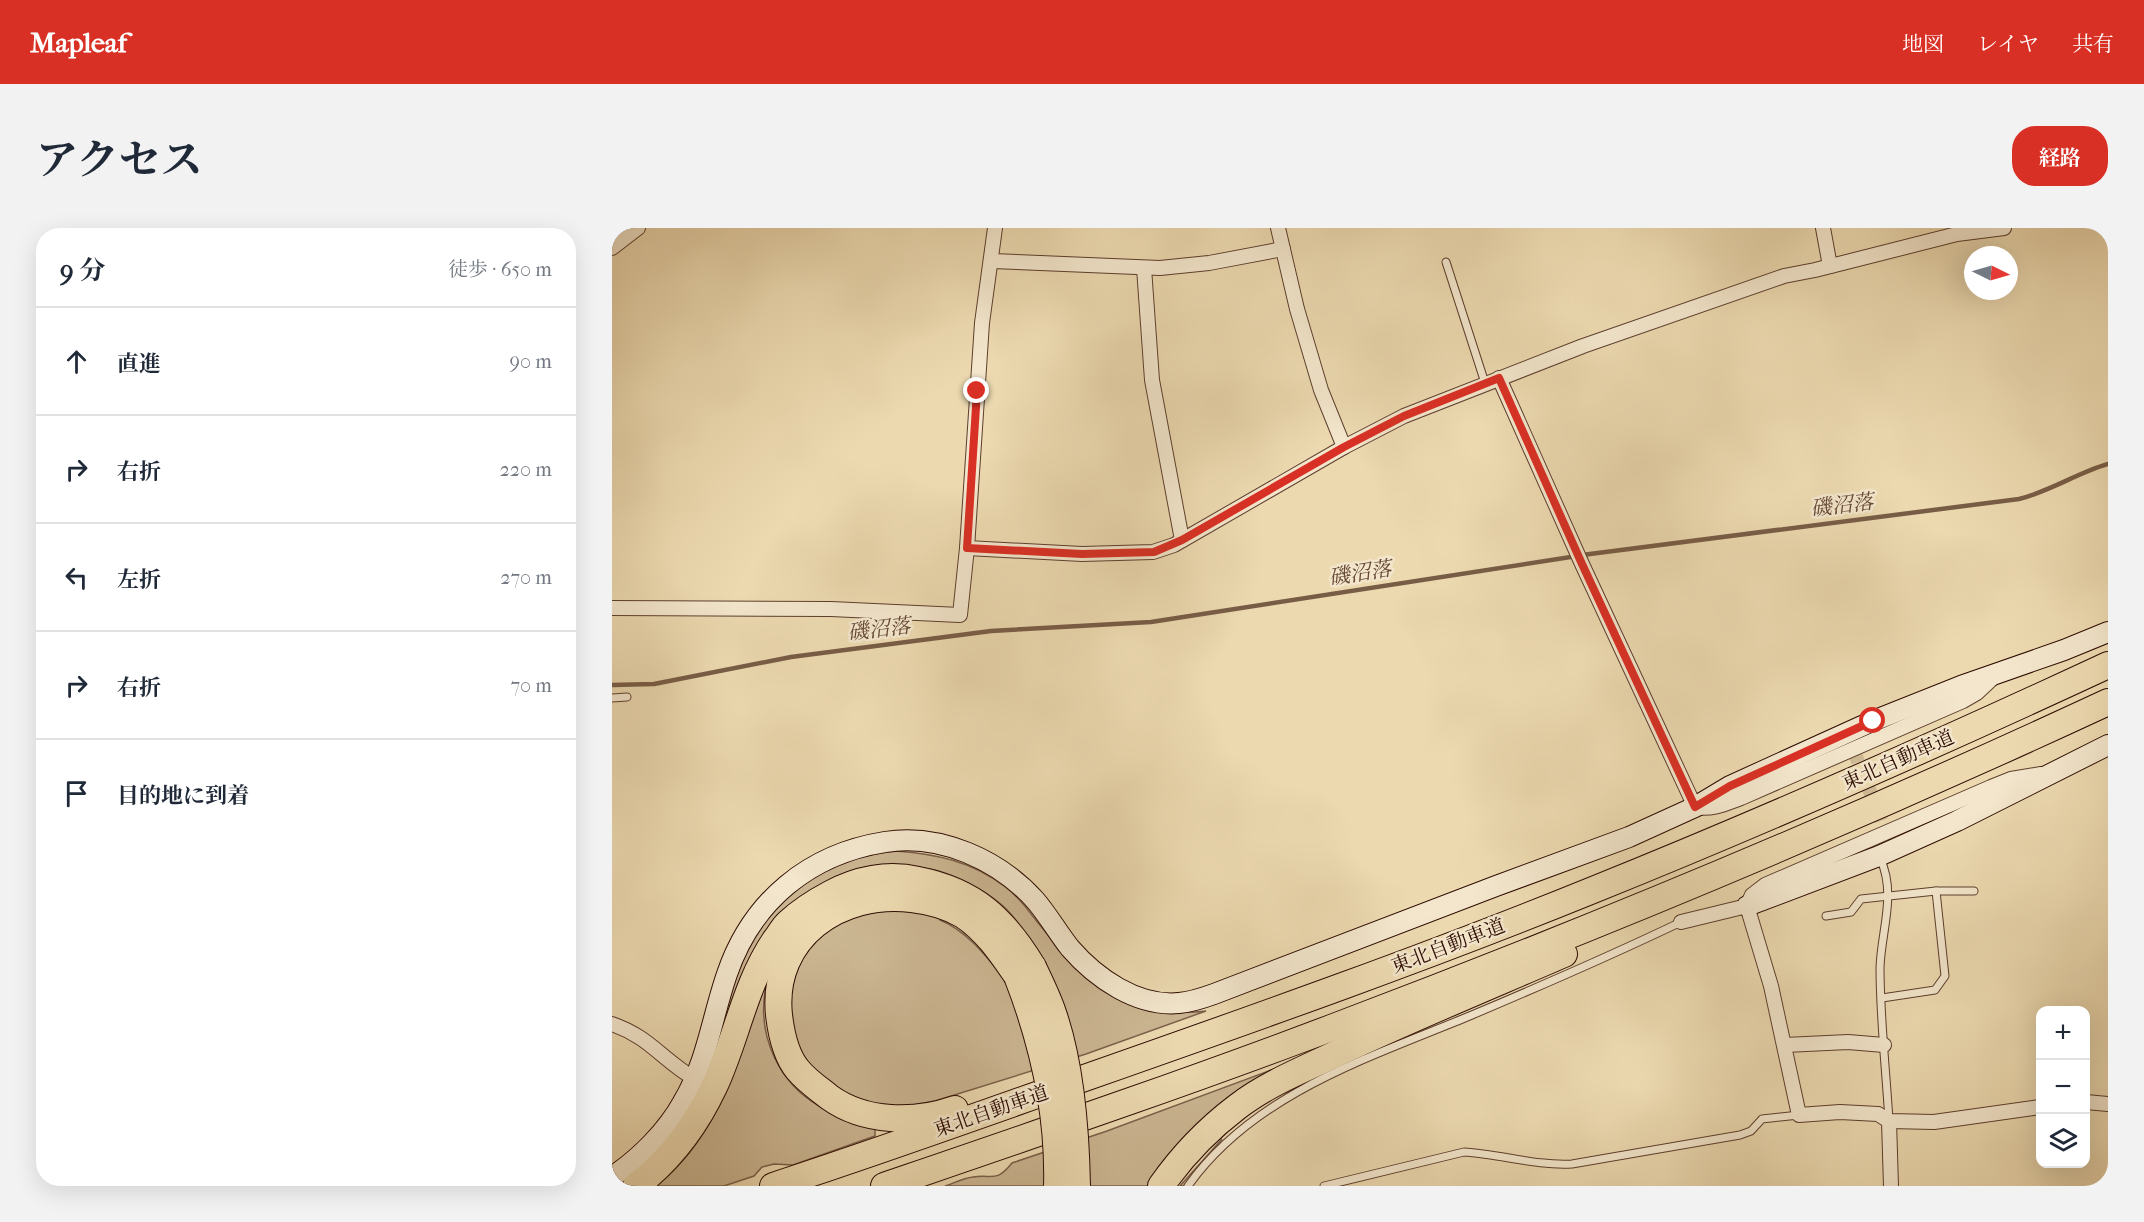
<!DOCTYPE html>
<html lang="ja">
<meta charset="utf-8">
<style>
body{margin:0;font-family:"IM FELL French Canon","Noto Serif JP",serif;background:#f2f2f3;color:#1f2937}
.controls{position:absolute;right:18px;bottom:18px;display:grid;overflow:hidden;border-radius:12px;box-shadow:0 6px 24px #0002}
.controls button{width:54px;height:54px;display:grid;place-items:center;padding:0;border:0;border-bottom:2px solid #e0e1e3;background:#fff;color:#1f2937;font:30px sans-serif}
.compass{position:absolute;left:1352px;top:18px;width:54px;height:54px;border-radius:50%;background:#fff;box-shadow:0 6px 24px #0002;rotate:95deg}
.stop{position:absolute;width:18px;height:18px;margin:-14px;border:4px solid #d93025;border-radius:50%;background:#fff}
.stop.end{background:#d93025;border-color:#fff;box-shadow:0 2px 6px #0008}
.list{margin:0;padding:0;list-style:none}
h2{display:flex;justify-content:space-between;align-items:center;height:78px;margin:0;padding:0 24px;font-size:26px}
h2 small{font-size:20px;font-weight:400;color:#747a83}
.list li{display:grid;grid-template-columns:39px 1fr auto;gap:18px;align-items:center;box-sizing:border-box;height:108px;padding:0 24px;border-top:2px solid #e0e1e3}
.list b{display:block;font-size:22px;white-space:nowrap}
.list em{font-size:20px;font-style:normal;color:#747a83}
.icon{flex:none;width:33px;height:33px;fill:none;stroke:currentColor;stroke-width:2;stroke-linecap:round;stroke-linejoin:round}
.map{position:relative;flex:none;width:1496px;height:958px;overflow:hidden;border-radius:24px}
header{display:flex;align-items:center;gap:36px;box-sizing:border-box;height:84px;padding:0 30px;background:#d93025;color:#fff}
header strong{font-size:28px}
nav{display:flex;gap:33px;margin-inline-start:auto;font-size:21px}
.intro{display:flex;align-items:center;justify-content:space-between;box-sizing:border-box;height:144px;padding:0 36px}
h1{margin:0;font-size:42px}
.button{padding:15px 27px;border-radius:24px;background:#d93025;color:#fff;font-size:21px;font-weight:700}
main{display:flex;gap:36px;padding:0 36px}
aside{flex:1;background:#fff;border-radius:24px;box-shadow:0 6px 24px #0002}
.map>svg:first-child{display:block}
.green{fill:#cbb692;stroke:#7c604a;stroke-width:1.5}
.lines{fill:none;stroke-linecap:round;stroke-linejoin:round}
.stream{stroke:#785d46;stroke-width:4.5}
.street-tunnel{stroke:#cfba96;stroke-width:14;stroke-dasharray:14 7;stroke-linecap:butt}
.lane-casing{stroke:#5c3e2d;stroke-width:9}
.street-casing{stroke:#5c3e2d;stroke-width:16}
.secondary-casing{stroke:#2c0b01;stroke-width:22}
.highway-casing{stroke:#2c0b01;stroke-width:28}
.lane{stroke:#f3e6cc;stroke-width:7}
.street{stroke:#f3e6cc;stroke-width:14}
.secondary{stroke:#f3e6cc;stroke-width:20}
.highway{stroke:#ecd9b0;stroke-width:26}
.highway-bridge-casing{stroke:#2c0b01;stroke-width:28;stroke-linecap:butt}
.highway-bridge{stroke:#ecd9b0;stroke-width:26}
.route{stroke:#d93025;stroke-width:8}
.labels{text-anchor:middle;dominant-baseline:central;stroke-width:5;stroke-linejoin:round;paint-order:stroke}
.street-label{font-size:20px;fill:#2c0b01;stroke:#f3e6cc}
.water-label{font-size:21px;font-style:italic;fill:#654835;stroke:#f3e6cc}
</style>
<header>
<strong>Mapleaf</strong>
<nav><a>地図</a><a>レイヤ</a><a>共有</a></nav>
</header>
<div class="intro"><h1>アクセス</h1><a class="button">経路</a></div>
<main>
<aside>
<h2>9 分<small>徒歩 · 650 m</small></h2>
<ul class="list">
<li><svg class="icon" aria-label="ahead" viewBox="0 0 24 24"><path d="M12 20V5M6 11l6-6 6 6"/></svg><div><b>直進</b></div><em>90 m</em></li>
<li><svg class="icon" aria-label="right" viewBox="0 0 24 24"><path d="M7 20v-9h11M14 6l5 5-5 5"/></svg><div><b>右折</b></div><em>220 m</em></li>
<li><svg class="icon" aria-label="left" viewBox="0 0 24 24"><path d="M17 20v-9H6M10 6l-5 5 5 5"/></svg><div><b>左折</b></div><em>270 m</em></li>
<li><svg class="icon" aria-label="right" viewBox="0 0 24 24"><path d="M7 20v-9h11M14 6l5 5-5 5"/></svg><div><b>右折</b></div><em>70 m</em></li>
<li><svg class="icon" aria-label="arrive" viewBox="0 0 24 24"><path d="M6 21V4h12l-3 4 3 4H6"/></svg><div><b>目的地に到着</b></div></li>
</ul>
</aside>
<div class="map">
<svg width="1496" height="958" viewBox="0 0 1496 958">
<rect width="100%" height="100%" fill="#ecd9b0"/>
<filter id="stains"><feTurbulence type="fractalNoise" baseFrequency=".00333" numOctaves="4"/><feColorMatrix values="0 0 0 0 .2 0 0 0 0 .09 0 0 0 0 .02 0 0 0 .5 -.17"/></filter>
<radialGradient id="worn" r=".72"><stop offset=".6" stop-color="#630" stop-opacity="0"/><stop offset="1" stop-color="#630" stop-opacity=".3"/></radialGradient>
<!-- green -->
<g class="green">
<path d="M 284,623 C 324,626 359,633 392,658 C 408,669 419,687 432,702 C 481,762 512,792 594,783 L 474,826 L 323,873 L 290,879 L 261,876 L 233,866 L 197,840 L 175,797 L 178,748 L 197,717 L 234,690 L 275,678 L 328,688 L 328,692 C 355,703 374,728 392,750 L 420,715 C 413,705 406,694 398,685 C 380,665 334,640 307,640 C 283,641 257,645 233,648 L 111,811 L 104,813 C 111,788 119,751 130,730 C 143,705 161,679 182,660 C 207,638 252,626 284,623 Z"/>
<path d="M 162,733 C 159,743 155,754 153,764 C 146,809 167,855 207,878 C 224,888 243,894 263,899 L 263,908 L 181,937 L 162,936 L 150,939 L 142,948 L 112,958 L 44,958 C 115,903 130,811 162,733 Z"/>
<path d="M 662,841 L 662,845 L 540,958 L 333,958 C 342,955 352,950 361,949 C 381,946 384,955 400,935 L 495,903 Z"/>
<path d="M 610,911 L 572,958 L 568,958 Z"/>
</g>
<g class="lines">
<!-- stream -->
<path class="stream" d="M 0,457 L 42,456 L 179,429 L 379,403 L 539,394 L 978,326 L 1407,271 C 1439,263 1465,245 1496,236"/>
<!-- street-tunnel -->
<path class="street-tunnel" d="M 1241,521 L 1274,604"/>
<!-- lane casing -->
<g class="lane-casing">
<g id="lane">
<path d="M 834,34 L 873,155"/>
<path d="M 0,470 L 15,469"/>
<path d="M 1268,630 C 1285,666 1269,703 1268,740 C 1268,790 1274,842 1277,893"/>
<path d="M 1214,688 L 1239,684 L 1249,671 L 1324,663 L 1362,663"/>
<path d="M 1270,770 L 1323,762 L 1333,748 L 1324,663"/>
<path d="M 576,958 C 642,865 759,829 860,787 C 931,757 1000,727 1069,694"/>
<path d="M 712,958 L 852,924 C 888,926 924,938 960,936 L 1128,907 L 1139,903 L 1150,891 L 1187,887"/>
</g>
</g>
<!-- street casing -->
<g class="street-casing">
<g id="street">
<path d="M 666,0 L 685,81 L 709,162 L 732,219"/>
<path d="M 1211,0 L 1218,38"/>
<path d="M 0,20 L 26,0"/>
<path d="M 380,33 L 548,40 L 597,35 L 671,21"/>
<path d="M 532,40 L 540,152 L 570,312"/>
<path d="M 887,150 L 970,336 L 1083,579 C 1100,582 1113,576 1129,570 L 1351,473 L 1365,465 L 1382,449"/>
<path d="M 355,320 L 470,326 L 541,324 L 562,317 L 732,219 L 792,188 L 971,118 L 1172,48 L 1203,42 L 1345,6 L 1392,0"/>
<path d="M 0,380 L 219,381 L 348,387 L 355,320 L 370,95 L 383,0"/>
<path d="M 1069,694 L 1135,678"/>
<path d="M 0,796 C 38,809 50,832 83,851"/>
<path d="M 1173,817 L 1236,814 L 1272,817"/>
<path d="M 1474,874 L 1496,876"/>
<path d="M 1428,879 L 1322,894 L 1277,893 L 1266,886 L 1228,884 L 1187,887 L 1159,758 L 1135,678 L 1140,667 L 1153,657 L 1379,559 L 1399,551 L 1429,546"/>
<path d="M 1277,893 L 1279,958"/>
</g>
</g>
<!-- secondary casing -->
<g class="secondary-casing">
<g id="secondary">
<path d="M 1135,678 L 1267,628 L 1345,593 L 1496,517"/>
<path d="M 0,949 C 28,930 55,903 71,874 C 95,834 100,789 115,746 C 140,673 197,626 273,614 C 328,605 387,632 423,672 C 436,687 446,705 458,720 C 484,750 525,779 567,775 C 579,774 591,770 602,766 L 884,658 L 1017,609 L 1083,579 L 1118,558 L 1261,493 L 1349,458 L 1452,422 L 1496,404"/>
</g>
</g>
<!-- highway casing -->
<g class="highway-casing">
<g id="highway">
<path d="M 343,881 C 303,895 253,895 217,869 C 206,860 195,853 186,842 C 174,828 169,804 167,787 C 159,709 228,662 300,671 C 317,673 336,678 351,687 C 374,702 390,726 405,748"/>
<path d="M 24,958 C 58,932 84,897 102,859 C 125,810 132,758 163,712 C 168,706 171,699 177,694 C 189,683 203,674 218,666 C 245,651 276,645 306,652 C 362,663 392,691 421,739"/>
<path d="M 161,958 C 268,923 374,885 481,847 C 649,788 816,729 981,662 C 1155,592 1326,516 1496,437"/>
<path d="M 272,958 C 424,906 577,854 727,797 C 987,699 1244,591 1496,474"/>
<path d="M 549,958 C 570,928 596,901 625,879 C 656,855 695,840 730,823 C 803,789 878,758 952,726"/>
</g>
</g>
<!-- lane -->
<use href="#lane" class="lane"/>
<!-- street -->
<use href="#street" class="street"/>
<!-- secondary -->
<use href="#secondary" class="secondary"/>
<!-- highway -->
<use href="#highway" class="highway"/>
<!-- highway-bridge casing -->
<g class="highway-bridge-casing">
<g id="highway-bridge">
<path d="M 421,739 C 428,754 436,770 441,785 C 459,837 464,904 465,958"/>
<path d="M 405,748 C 431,815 447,886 445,958"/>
</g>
</g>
<!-- highway-bridge -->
<use href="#highway-bridge" class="highway-bridge"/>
</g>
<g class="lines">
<!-- route -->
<path class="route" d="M 365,163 L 355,320 L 470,326 L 542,324 L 570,312 L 732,219 L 792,188 L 887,150 L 970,336 L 1083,579 L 1118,558 L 1261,493"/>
</g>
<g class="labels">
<!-- street labels -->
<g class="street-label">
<text transform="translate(1286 532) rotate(-24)">東北自動車道</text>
<text transform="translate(836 718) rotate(-21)">東北自動車道</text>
<text transform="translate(379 883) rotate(-19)">東北自動車道</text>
</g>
<!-- water labels -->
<g class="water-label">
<text transform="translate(1230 277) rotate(-7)">磯沼落</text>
<text transform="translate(748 345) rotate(-9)">磯沼落</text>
<text transform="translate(267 401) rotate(-7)">磯沼落</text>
</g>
</g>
<rect width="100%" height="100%" filter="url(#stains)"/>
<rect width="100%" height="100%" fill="url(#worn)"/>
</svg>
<div class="controls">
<button>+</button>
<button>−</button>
<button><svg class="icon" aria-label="layers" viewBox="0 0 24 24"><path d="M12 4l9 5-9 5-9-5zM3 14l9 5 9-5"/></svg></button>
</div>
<svg class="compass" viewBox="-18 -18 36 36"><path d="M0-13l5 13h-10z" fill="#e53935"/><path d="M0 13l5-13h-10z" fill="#747a83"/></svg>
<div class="stop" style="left:1261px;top:493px"></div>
<div class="stop end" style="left:365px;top:163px"></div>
</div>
</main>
